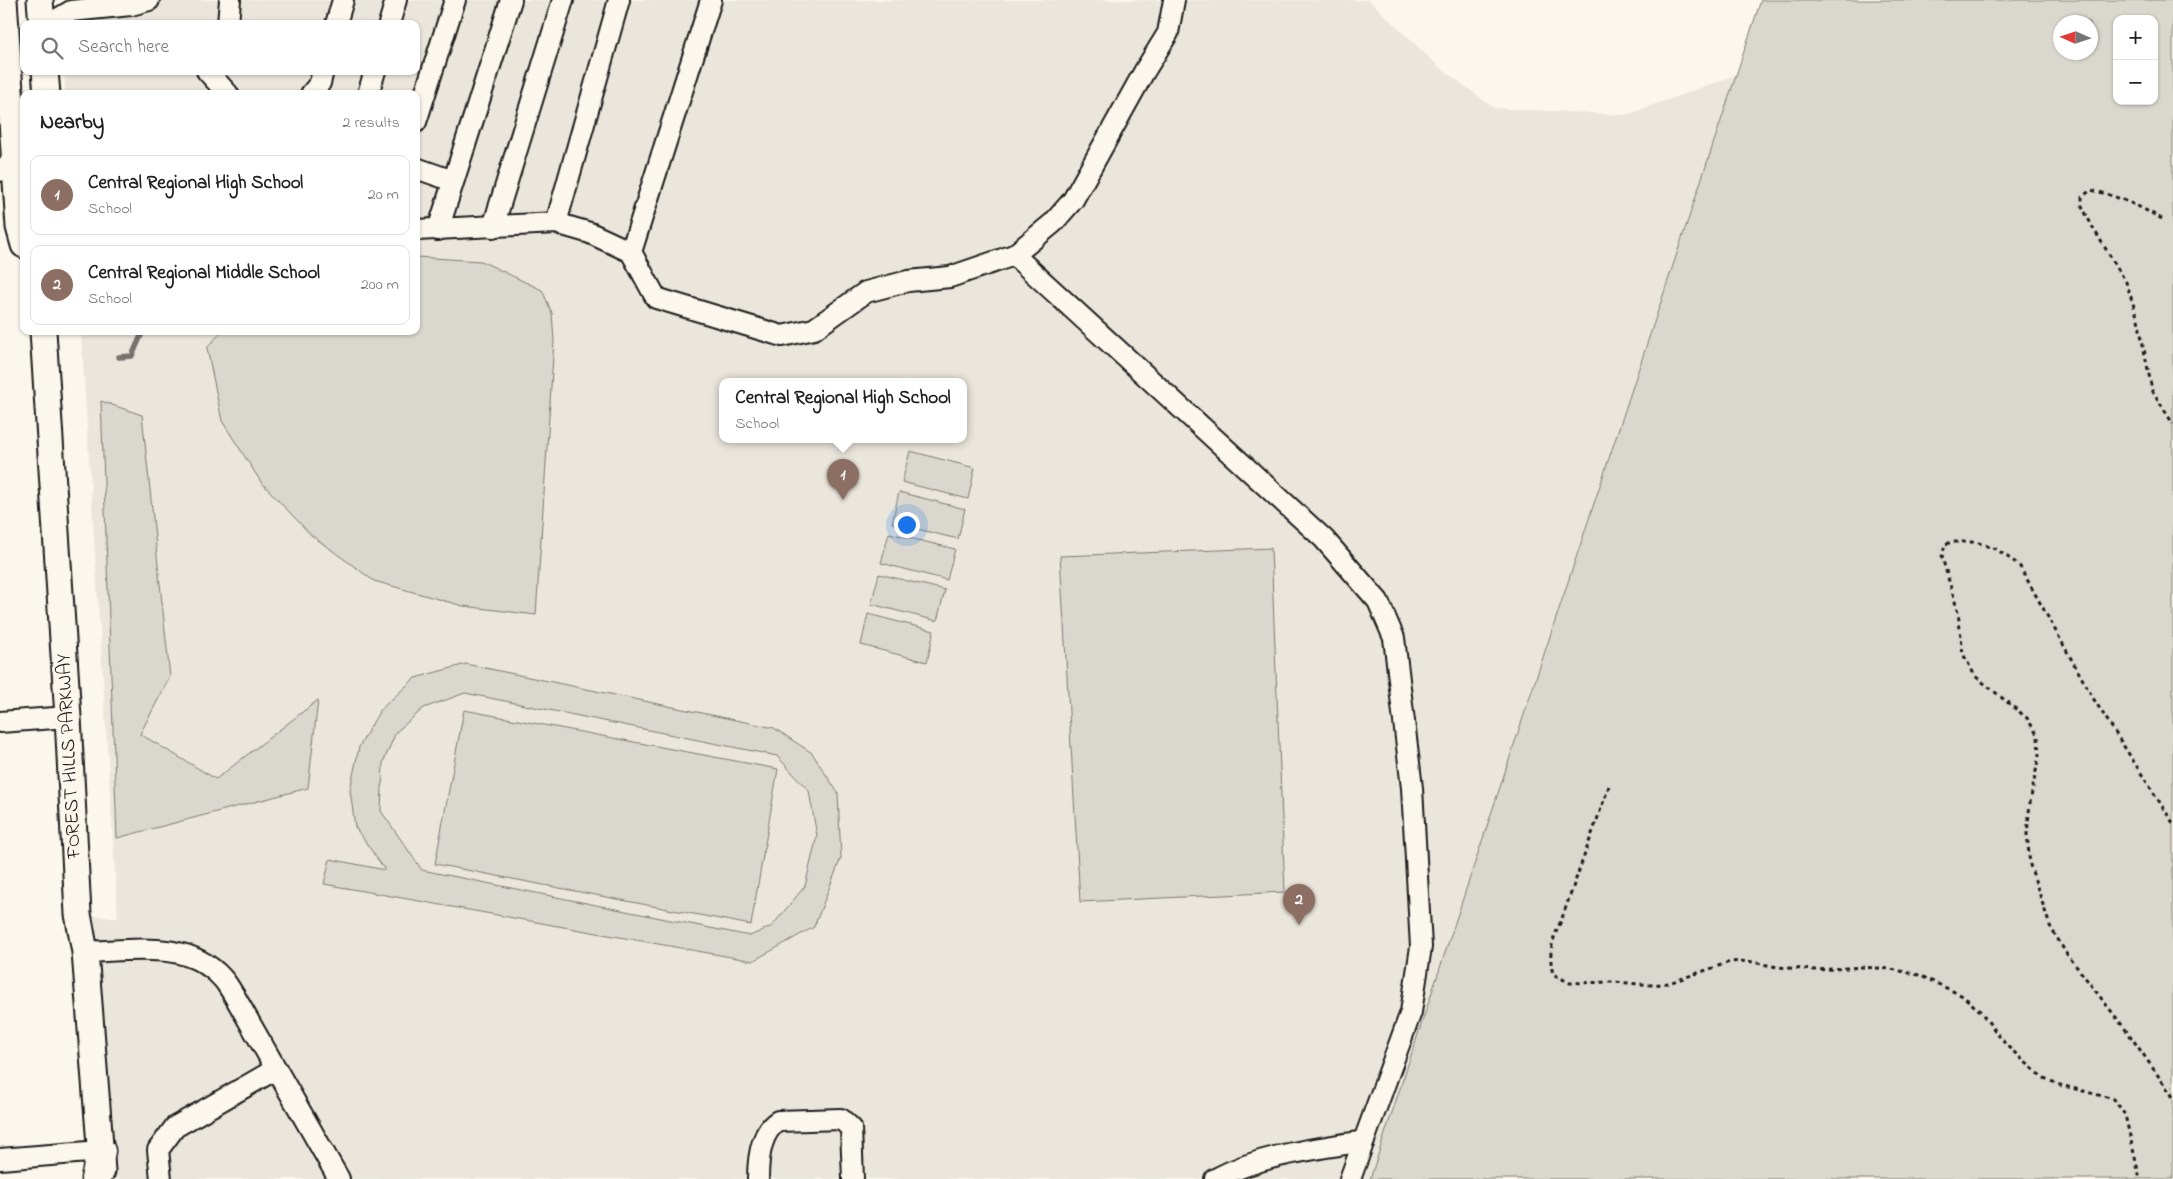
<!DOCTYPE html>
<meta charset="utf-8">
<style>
body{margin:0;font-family:"Indie Flower",sans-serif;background:#f2f2f2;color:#202124}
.controls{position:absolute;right:15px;top:15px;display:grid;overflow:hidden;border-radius:10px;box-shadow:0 1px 4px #0004}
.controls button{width:45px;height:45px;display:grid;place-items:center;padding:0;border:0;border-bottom:1px solid #e0e0e0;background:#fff;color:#202124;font:25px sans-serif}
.compass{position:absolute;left:2053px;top:15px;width:45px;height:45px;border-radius:50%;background:#fff;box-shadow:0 1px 4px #0004;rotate:273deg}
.you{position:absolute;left:906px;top:524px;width:18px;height:18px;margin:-12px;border:4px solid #fff;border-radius:50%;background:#1a73e8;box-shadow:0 0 0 8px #1a73e833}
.badge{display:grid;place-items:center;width:32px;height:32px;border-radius:50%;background:#1a73e8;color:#fff;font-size:16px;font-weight:700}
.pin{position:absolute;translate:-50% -41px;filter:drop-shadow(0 1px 2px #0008)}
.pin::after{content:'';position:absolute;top:26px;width:18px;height:15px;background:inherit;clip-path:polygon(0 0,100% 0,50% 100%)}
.popup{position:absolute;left:719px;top:378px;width:248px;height:65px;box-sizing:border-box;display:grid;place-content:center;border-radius:10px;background:#fff;filter:drop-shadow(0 1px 4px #0005);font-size:16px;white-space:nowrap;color:#757577}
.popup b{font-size:19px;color:#202124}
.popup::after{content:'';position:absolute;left:50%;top:100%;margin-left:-10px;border:10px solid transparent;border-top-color:#fff}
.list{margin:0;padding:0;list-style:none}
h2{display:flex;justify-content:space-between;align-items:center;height:65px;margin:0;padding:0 20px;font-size:21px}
h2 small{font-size:16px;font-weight:400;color:#757577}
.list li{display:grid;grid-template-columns:32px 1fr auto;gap:15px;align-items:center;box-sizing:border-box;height:80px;margin:0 10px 10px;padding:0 10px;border:1px solid #e0e0e0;border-radius:10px}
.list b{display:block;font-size:19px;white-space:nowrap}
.list p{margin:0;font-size:16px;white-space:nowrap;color:#757577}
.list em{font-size:16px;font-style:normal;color:#757577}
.icon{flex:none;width:28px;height:28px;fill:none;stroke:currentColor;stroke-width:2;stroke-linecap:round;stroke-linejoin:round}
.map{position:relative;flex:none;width:2173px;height:1179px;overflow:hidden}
.search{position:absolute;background:#fff;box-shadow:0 1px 4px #0004;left:20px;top:20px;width:400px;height:55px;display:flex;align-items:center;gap:12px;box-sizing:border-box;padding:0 18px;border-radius:10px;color:#757577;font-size:19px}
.panel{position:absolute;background:#fff;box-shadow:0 1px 4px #0004;left:20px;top:90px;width:400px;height:245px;border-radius:10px}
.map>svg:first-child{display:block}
.built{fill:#eae6dc;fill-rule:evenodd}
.green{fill:#dad7ce;stroke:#7b7a75;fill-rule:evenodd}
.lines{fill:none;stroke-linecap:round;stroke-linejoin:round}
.stream{stroke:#74726e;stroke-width:5.5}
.minor-casing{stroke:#1c1c1c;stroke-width:24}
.major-casing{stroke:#1c1c1c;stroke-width:29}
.highway-casing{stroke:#1c1c1c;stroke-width:31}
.path{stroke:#1c1c1c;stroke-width:3;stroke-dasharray:4 4;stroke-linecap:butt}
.minor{stroke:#fbf7ec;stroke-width:20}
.major{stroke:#fbf7ec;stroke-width:25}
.highway{stroke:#fbf7ec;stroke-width:28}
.labels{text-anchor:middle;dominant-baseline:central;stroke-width:5;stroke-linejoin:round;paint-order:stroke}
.street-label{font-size:20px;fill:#1c1c1c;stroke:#fbf7ec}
</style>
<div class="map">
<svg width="2173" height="1179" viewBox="0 0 2173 1179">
<rect width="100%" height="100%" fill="#fbf7ec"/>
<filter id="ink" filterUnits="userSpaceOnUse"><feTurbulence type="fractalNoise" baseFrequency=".02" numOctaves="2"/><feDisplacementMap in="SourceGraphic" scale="10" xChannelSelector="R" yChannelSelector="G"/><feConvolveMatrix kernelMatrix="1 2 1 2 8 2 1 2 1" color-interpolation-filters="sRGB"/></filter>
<g filter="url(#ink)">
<!-- built -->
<path class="built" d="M 66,0 L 1369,0 L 1439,67 L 1494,108 L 1626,115 L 1736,75 L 1370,1179 L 102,1179 L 78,914 L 118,918 L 81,331 L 416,331 L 416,94 L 65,94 L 64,71 L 416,71 L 416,24 L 69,24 ZM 723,381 L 963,381 L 963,439 L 723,439 Z"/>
<!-- green -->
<g class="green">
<path d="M 1761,0 L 2173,0 L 2173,1179 L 1370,1179 ZM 2117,19 L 2154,19 L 2154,101 L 2117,101 ZM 2060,22 L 2090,22 L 2090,52 L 2060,52 Z"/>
<path d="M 416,257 L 481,261 L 542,290 L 552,313 L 554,341 L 536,615 L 463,606 L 374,581 L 311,535 L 261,482 L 222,421 L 207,348 L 222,331 L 416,331 Z"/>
<path d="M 101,401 L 142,415 L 170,677 L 140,734 L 216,779 L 318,700 L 308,788 L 117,838 Z"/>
<path d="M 910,451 L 975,468 L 968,499 L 902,482 Z"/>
<path d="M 899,492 L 965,509 L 958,539 L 892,523 Z"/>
<path d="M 889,533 L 955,549 L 947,580 L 881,563 Z"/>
<path d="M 1271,548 L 1285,892 L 1080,902 L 1060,556 Z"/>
<path d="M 879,574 L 945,590 L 937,621 L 871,604 Z"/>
<path d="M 868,614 L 934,631 L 927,662 L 861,645 Z"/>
<path d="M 466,664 L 774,728 L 812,753 L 838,793 L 841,858 L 814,927 L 753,961 L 324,884 L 330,859 L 385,870 L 355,827 L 350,790 L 359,747 L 380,710 L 415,678 ZM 465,693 L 777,756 L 809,791 L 817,836 L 805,886 L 772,926 L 750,936 L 422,870 L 381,811 L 383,763 L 396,732 L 424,708 Z"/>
<path d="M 464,710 L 778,769 L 751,925 L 435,864 Z"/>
</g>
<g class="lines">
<!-- stream -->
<path class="stream" d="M 119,357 L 132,356 L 143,331"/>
<!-- minor casing -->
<g class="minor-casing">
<g id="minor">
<path d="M 49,24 L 71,11 L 131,5 L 149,0"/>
<path d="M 228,24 L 230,0"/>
<path d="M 336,24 L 343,0"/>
<path d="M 389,24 L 396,0"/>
<path d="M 207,71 L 228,94"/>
<path d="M 311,94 L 320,83 L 323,71"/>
<path d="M 368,94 L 375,71"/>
<path d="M 416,122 L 455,0"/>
<path d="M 416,168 L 453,181"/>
<path d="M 0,171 L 14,160"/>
<path d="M 556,223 L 619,0"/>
<path d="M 493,227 L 563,0"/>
<path d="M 416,230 L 556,223 L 590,233 L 631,252 L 656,298 L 782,336 L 814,329 L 866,292 L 908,281 L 950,277 L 1014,255 L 1053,223 L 1073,200 L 1144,72 L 1168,33 L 1174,0"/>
<path d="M 438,230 L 511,0"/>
<path d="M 631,252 L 711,0"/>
<path d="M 1014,255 L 1324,539 L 1378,601 L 1394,638 L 1412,788 L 1421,947 L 1411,1012 L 1350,1179"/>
<path d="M 0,722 L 68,717"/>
<path d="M 85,952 C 131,951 187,939 222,978 C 227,983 231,991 235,997 L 339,1179"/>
<path d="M 0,1159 L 101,1151"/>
<path d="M 161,1179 L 158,1150 L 175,1127 L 276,1069"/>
<path d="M 758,1179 C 758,1160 760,1132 778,1121 L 841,1119 L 851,1128 L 853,1179"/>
<path d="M 1215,1179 C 1260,1155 1314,1149 1364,1141"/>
</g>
</g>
<!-- major casing -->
<g class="major-casing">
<g id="major">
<path d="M 4,0 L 19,227 L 24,245"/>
<path d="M 40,0 L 42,24"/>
<path d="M 45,71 L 47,94"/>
<path d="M 43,331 L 68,717 L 78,914 L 85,952 L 102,1171"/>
</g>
</g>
<!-- highway casing -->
<g class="highway-casing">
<path id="highway" d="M 95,1179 L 101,1151"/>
</g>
<!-- path -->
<g class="path">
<path d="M 2162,219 C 2139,206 2118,196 2091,190 L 2082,197 L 2082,206 L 2093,228 L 2126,282 L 2138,319 L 2152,390 L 2173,424"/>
<path d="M 1609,786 L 1561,921 C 1552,940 1548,953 1553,974 L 1570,983 L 1614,982 L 1653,985 L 1669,983 L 1730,962 L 1748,961 L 1777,967 L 1815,970 L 1862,967 L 1891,969 L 1919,975 L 1963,996 L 1980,1011 L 2006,1045 L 2042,1077 L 2060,1085 L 2114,1099 L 2125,1115 L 2140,1179"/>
<path d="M 2173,823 L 2093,698 L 2019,565 L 1996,549 L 1976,542 L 1953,542 L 1945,544 L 1942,557 L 1958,612 L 1963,654 L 1975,676 L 2027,718 L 2038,736 L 2039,755 L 2030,803 L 2027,834 L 2030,865 L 2050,926 L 2066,953 L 2129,1034 L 2173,1097"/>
</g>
<!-- minor -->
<use href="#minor" class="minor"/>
<!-- major -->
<use href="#major" class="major"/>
<!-- highway -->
<use href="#highway" class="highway"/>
</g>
</g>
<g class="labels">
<!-- street labels -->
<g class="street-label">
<text transform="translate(70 756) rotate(-93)">FOREST HILLS PARKWAY</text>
</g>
</g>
</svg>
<div class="controls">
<button>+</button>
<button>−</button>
</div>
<svg class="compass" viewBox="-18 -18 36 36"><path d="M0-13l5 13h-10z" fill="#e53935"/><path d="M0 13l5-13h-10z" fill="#757577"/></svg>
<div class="you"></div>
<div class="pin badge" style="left:843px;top:500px;background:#8d6e63">1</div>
<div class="popup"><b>Central Regional High School</b>School</div>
<div class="pin badge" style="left:1299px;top:925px;background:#8d6e63">2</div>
<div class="search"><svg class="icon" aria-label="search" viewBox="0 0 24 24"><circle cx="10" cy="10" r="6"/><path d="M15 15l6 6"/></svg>Search here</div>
<section class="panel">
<h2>Nearby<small>2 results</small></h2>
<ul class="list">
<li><span class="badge" style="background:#8d6e63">1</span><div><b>Central Regional High School</b><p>School</p></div><em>20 m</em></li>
<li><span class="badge" style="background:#8d6e63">2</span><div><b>Central Regional Middle School</b><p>School</p></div><em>200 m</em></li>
</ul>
</section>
</div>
